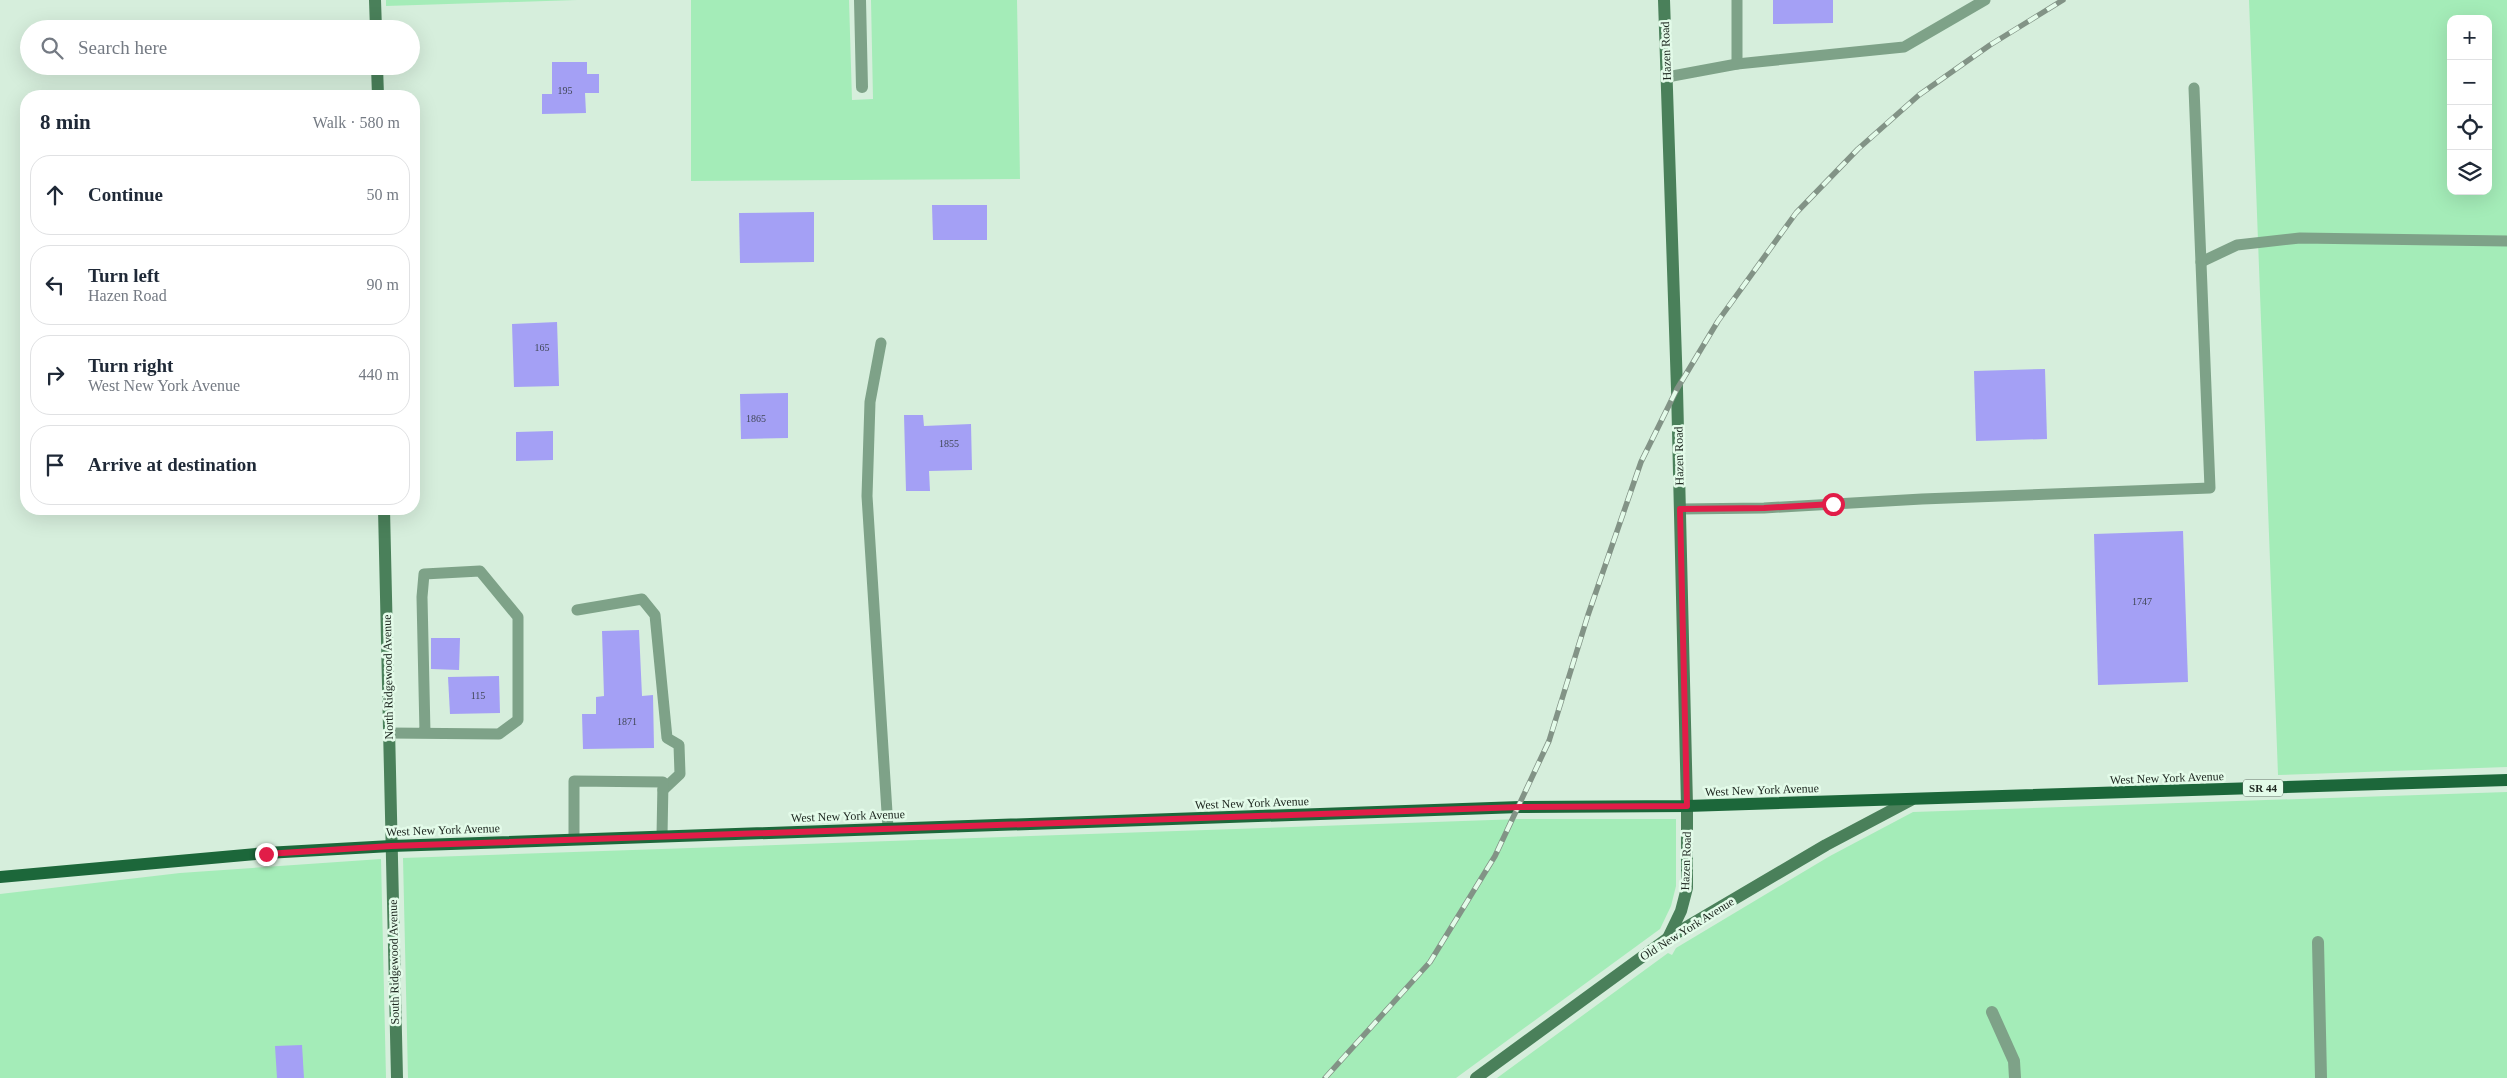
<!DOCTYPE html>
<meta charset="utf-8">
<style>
body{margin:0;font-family:Georgia,serif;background:#f2f2f3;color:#1f2937}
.controls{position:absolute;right:15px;top:15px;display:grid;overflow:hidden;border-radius:10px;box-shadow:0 5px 20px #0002}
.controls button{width:45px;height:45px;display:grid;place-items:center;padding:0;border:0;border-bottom:1px solid #e0e1e3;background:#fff;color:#1f2937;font:25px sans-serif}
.stop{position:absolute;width:15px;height:15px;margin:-11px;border:4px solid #e11d48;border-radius:50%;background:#fff}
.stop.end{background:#e11d48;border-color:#fff;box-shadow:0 1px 5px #0008}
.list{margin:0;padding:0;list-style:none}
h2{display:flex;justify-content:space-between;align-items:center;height:65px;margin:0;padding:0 20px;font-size:21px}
h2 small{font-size:16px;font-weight:400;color:#747a83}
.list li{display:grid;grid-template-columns:32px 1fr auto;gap:15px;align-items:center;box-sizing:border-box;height:80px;margin:0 10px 10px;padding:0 10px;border:1px solid #e0e1e3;border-radius:20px}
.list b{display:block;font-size:19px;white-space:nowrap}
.list p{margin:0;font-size:16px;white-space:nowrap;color:#747a83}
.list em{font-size:16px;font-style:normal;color:#747a83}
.icon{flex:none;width:28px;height:28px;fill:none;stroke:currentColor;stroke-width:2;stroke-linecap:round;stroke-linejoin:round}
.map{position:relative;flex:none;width:2507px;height:1078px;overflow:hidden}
.search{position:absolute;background:#fff;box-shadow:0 5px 20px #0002;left:20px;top:20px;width:400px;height:55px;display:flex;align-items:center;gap:12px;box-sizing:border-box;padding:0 18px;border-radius:28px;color:#747a83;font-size:19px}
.panel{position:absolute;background:#fff;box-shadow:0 5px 20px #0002;left:20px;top:90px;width:400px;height:425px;border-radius:20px}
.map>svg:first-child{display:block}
.green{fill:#a4ecb8;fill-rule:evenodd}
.building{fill:#a4a0f5}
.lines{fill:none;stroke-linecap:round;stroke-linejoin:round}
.lane{stroke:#7ea288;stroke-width:11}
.street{stroke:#7ea288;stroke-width:12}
.secondary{stroke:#4a805a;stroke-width:12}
.primary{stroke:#1c673a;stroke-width:12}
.rail-casing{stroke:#829386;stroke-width:5.5}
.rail{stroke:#e3fbe9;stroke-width:4;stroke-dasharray:11;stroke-linecap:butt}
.route{stroke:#e11d48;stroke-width:6}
.labels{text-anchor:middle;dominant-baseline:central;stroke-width:5;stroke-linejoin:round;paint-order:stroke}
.number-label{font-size:10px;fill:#414757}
.shield{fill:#e3fbe9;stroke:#5a685e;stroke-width:1}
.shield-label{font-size:11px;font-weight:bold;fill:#202922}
.street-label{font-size:12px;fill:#202922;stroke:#e3fbe9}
</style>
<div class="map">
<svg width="2507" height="1078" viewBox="0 0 2507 1078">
<rect width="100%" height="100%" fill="#d6eedc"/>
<!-- green -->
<g class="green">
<path d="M 386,0 L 577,0 L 386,6 Z"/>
<path d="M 691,0 L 849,0 L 852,100 L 873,99 L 871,0 L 1017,0 L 1020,179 L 691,181 Z"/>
<path d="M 2249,0 L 2507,0 L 2507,767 L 2278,775 ZM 2451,19 L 2488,19 L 2488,191 L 2451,191 Z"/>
<path d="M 2507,792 L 2507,1078 L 1497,1078 L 1668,953 L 1672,955 L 1676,948 L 1830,856 L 1913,812 Z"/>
<path d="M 1520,819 L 1676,819 L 1676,886 L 1671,906 L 1660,929 L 1456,1078 L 408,1078 L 403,858 Z"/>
<path d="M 381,859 L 386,1078 L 0,1078 L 0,894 L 180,873 Z"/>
</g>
<!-- building -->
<g class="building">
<path d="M 1773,0 L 1833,0 L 1833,23 L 1773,24 Z"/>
<path d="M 552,62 L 587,62 L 587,74 L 599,74 L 599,93 L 585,93 L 586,113 L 542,114 L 542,94 L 552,94 Z"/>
<path d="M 932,205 L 987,205 L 987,240 L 933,240 Z"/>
<path d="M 814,212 L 814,262 L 740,263 L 739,213 Z"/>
<path d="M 557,322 L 559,386 L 514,387 L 512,324 Z"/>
<path d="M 2045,369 L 2047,439 L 1976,441 L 1974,371 Z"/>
<path d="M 788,393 L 788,438 L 741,439 L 740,394 Z"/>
<path d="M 904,415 L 923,415 L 924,426 L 971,424 L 972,470 L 929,471 L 930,491 L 906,491 Z"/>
<path d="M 553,431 L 553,460 L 516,461 L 516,432 Z"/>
<path d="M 2183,531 L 2188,682 L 2098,685 L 2094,534 Z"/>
<path d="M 639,630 L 642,696 L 653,695 L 654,748 L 583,749 L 582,714 L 596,714 L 596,697 L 604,696 L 602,631 Z"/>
<path d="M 431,638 L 460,638 L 459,670 L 431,669 Z"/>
<path d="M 499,676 L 500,713 L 450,714 L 448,677 Z"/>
<path d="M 302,1045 L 304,1078 L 277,1078 L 275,1046 Z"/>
</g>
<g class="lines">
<!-- lane -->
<g class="lane">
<path d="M 1737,0 L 1737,64"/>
<path d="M 1667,77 L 1737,64 L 1904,47 L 1985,0"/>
<path d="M 2201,262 L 2237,245 L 2300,238 L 2507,241"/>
<path d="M 881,343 L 870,402 L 867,496 L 888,828"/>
<path d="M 1680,509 L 1764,508 L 1922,499 L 2210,488 L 2194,88"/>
<path d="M 577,610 L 642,599 L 655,615 L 667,738 L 679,745 L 680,774 L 663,790"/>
<path d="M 389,733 L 499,734 L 518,720 L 518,617 L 480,571 L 424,574 L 422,597 L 425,733"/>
<path d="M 574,839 L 574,781 L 663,782 L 662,836"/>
</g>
<!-- street -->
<g class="street">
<path d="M 860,0 L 862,87"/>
<path d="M 2318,942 L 2321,1078"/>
<path d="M 1992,1012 L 2014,1061 L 2015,1078"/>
</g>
<!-- secondary -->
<g class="secondary">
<path d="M 375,0 L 376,29"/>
<path d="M 1664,0 L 1677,389 L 1687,806 L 1687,888 L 1681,911 L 1668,938"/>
<path d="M 377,66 L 378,96"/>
<path d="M 384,509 L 397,1078"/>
<path d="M 1476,1078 L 1668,938 L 1826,845 L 1911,800"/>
</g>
<!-- primary -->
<path class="primary" d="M 0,877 L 266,853 L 391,846 L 1520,807 L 1687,806 L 2507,780"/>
<!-- rail casing -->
<g class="rail-casing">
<path id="rail" d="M 1325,1078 L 1430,962 L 1495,856 L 1549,741 L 1588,615 L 1641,462 L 1677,389 L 1718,321 L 1796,213 L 1858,149 L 1919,95 L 1990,45 L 2063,0"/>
</g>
<!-- rail -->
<use href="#rail" class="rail"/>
</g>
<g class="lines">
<!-- route -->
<path class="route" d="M 266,854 L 391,846 L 1520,807 L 1687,806 L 1680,509 L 1764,508 L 1833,504"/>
</g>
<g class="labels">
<!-- number labels -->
<g class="number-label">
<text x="565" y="90">195</text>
<text x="542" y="347">165</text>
<text x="756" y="418">1865</text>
<text x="949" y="443">1855</text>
<text x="2142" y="601">1747</text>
<text x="478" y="695">115</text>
<text x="627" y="721">1871</text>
</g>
<!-- shield labels -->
<rect class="shield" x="2243" y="779.5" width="40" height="17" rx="4"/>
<g class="shield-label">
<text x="2263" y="788">SR 44</text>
</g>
<!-- street labels -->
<g class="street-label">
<text transform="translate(1666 51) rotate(-92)">Hazen Road</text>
<text transform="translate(1679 456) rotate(-91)">Hazen Road</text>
<text transform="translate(388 677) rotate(-91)">North Ridgewood Avenue</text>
<text transform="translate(2167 778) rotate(-2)">West New York Avenue</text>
<text transform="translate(1762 790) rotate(-2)">West New York Avenue</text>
<text transform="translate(1252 803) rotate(-2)">West New York Avenue</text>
<text transform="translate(848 816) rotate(-2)">West New York Avenue</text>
<text transform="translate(443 830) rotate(-2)">West New York Avenue</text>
<text transform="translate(1686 861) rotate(-88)">Hazen Road</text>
<text transform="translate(1687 929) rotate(-32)">Old New York Avenue</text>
<text transform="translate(394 962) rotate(-91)">South Ridgewood Avenue</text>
</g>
</g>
</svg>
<div class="controls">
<button>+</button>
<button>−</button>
<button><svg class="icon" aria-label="locate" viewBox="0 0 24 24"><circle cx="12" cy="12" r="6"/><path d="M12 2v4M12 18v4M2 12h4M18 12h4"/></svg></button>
<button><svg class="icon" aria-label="layers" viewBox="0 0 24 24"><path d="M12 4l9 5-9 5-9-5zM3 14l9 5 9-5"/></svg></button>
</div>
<div class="stop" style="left:1833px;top:504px"></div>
<div class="stop end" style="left:266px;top:854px"></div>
<div class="search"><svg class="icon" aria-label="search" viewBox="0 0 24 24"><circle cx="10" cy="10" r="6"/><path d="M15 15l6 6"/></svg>Search here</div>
<section class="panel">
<h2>8 min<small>Walk · 580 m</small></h2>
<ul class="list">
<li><svg class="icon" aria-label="ahead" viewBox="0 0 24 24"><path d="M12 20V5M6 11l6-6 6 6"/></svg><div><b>Continue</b></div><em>50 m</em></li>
<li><svg class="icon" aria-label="left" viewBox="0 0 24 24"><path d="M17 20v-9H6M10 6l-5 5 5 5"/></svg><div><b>Turn left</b><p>Hazen Road</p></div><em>90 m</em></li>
<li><svg class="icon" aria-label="right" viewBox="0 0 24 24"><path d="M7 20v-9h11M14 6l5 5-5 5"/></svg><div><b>Turn right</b><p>West New York Avenue</p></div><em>440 m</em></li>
<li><svg class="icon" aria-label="arrive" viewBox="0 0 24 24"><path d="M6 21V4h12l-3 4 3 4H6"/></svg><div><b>Arrive at destination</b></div></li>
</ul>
</section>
</div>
